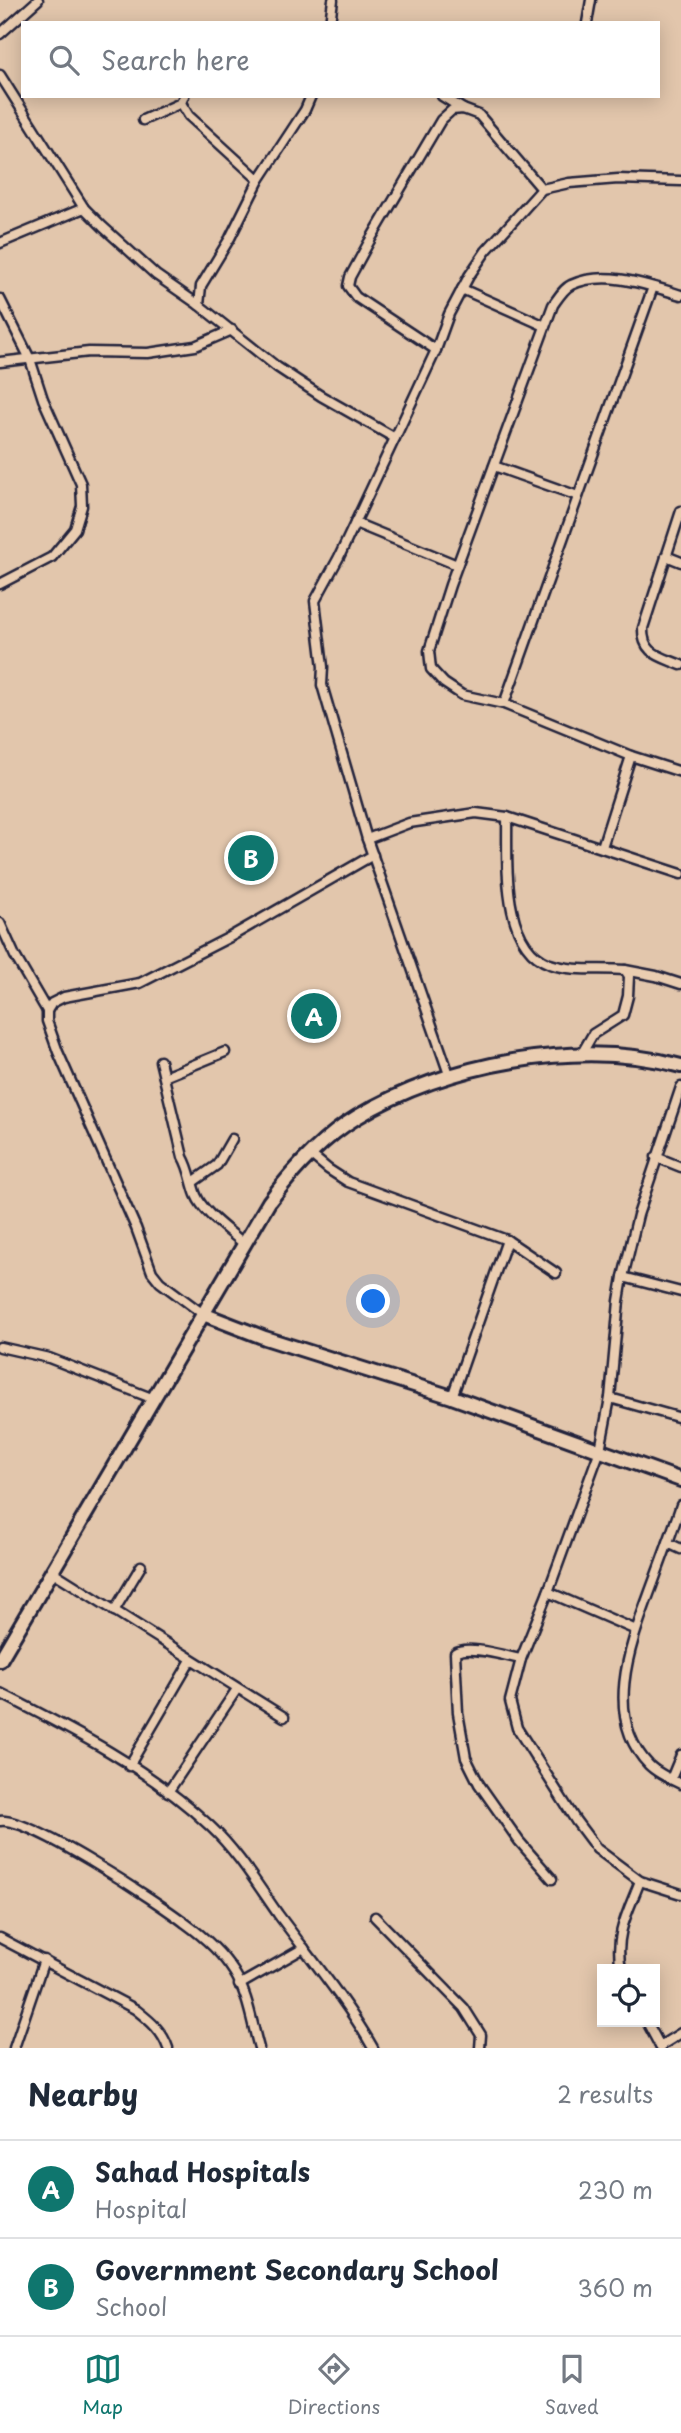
<!DOCTYPE html>
<style>
body{margin:0;font-family:"Playpen Sans",sans-serif;background:#f2f2f3;color:#1f2937}
.controls{position:absolute;right:21px;bottom:21px;display:grid;overflow:hidden;border-radius:0px;box-shadow:0 4px 18px #0003}
.controls button{width:63px;height:63px;display:grid;place-items:center;padding:0;border:0;border-bottom:2px solid #e0e1e3;background:#fff;color:#1f2937;font:35px sans-serif}
.you{position:absolute;left:374px;top:1302px;width:24px;height:24px;margin:-18px;border:5px solid #fff;border-radius:50%;background:#1a73e8;box-shadow:0 0 0 10px #1a73e833}
.badge{display:grid;place-items:center;width:46px;height:46px;border-radius:50%;background:#0f766e;color:#fff;font-size:23px;font-weight:700}
.pin{position:absolute;translate:-50% -50%;border:4px solid #fff;box-shadow:0 2px 7px #0006}
.list{margin:0;padding:0;list-style:none}
h2{display:flex;justify-content:space-between;align-items:center;height:91px;margin:0;padding:0 28px;font-size:30px}
h2 small{font-size:23px;font-weight:400;color:#747a83}
.list li{display:grid;grid-template-columns:46px 1fr auto;gap:21px;align-items:center;box-sizing:border-box;height:98px;padding:0 28px;border-top:2px solid #e0e1e3}
.list b{display:block;font-size:26px;white-space:nowrap}
.list p{margin:0;font-size:23px;white-space:nowrap;color:#747a83}
.list em{font-size:23px;font-style:normal;color:#747a83}
.icon{flex:none;width:38px;height:38px;fill:none;stroke:currentColor;stroke-width:2;stroke-linecap:round;stroke-linejoin:round}
.map{position:relative;flex:none;width:681px;height:2048px;overflow:hidden}
.search{position:absolute;background:#fff;box-shadow:0 4px 18px #0003;left:21px;right:21px;top:21px;height:77px;display:flex;align-items:center;gap:18px;box-sizing:border-box;padding:0 24px;border-radius:0px;color:#747a83;font-size:26px}
.sheet{height:287px;background:#fff}
nav{display:flex;justify-content:space-around;align-items:center;box-sizing:border-box;height:98px;border-top:2px solid #e0e1e3;background:#fff;font-size:19px;color:#747a83}
nav a{display:grid;justify-items:center;gap:4px}
nav .on{color:#0f766e}
.map>svg:first-child{display:block}
.lines{fill:none;stroke-linecap:round;stroke-linejoin:round}
.street-casing{stroke:#22223b;stroke-width:13}
.secondary-casing{stroke:#22223b;stroke-width:18}
.street{stroke:#eacdb1;stroke-width:8}
.secondary{stroke:#eacdb1;stroke-width:12}
</style>
<div class="map">
<svg width="681" height="2048" viewBox="0 0 681 2048">
<rect width="100%" height="100%" fill="#e2c6ac"/>
<filter id="ink" filterUnits="userSpaceOnUse"><feTurbulence type="fractalNoise" baseFrequency=".0143" numOctaves="2"/><feDisplacementMap in="SourceGraphic" scale="14" xChannelSelector="R" yChannelSelector="G"/><feConvolveMatrix kernelMatrix="1 2 1 2 8 2 1 2 1" color-interpolation-filters="sRGB"/></filter>
<g filter="url(#ink)">
<g class="lines">
<!-- street casing -->
<g class="street-casing">
<g id="street">
<path d="M 330,23 L 333,0"/>
<path d="M 587,23 L 591,0"/>
<path d="M 0,34 L 38,0"/>
<path d="M 0,75 L 84,208 L 103,227 L 156,275 L 199,305 L 277,367 L 321,396 L 395,438"/>
<path d="M 184,96 L 181,103 L 189,116 L 259,180"/>
<path d="M 442,96 L 463,109"/>
<path d="M 143,120 L 181,103"/>
<path d="M 0,243 L 84,208"/>
<path d="M 462,289 L 545,326"/>
<path d="M 681,295 C 648,285 605,269 571,285 C 564,288 558,298 553,305 L 450,585 L 429,651 L 431,669 L 444,683 L 462,695 L 504,704 L 631,756 L 681,772"/>
<path d="M 0,299 L 30,359 L 43,399 L 81,484 L 82,506 L 75,529 L 52,557 L 0,584"/>
<path d="M 199,305 L 201,286 L 230,238 L 259,180 L 305,110 L 311,96"/>
<path d="M 436,350 L 356,297 L 348,286 L 350,277 L 369,242 L 441,120 L 452,110 L 463,109 L 479,115 L 542,189"/>
<path d="M 0,362 L 89,352 L 148,353 L 195,346 L 232,330"/>
<path d="M 494,466 L 578,496"/>
<path d="M 681,511 L 643,628 C 642,654 660,656 681,665"/>
<path d="M 355,523 L 457,565"/>
<path d="M 666,556 L 681,562"/>
<path d="M 504,704 L 653,287"/>
<path d="M 507,817 C 508,859 500,946 550,964 C 574,972 600,968 625,970 L 629,976 L 628,996 L 623,1015 L 593,1034 L 582,1053"/>
<path d="M 367,839 L 409,823 L 476,813 L 507,817 L 681,874"/>
<path d="M 602,847 L 631,756"/>
<path d="M 0,923 L 15,956 L 47,1011"/>
<path d="M 625,970 L 656,976 L 681,984"/>
<path d="M 160,1061 L 183,1157 C 190,1169 191,1182 196,1195 C 204,1214 229,1230 244,1244"/>
<path d="M 164,1077 L 225,1052"/>
<path d="M 450,1077 L 367,839 L 322,685 L 323,667 L 315,601 L 339,557 L 395,438 L 436,350 L 449,314 L 469,276 L 486,251 L 542,189 L 569,183 L 618,179 L 681,181"/>
<path d="M 681,1087 L 638,1215 L 623,1277 L 619,1301 L 610,1398 L 600,1450 L 548,1592 L 521,1659 L 510,1701 L 517,1728 L 576,1821 L 597,1849 L 640,1881 L 681,1894"/>
<path d="M 310,1154 L 328,1169 L 348,1182 L 507,1240 L 556,1273"/>
<path d="M 656,1157 L 681,1167"/>
<path d="M 193,1182 L 217,1165 L 232,1139"/>
<path d="M 623,1277 L 681,1292"/>
<path d="M 203,1314 L 160,1282 L 152,1272 L 136,1228 L 58,1052 L 47,1021 L 47,1011 L 52,1003 L 64,997 L 140,983 L 230,937 L 373,855"/>
<path d="M 0,1347 L 49,1358 L 154,1399"/>
<path d="M 452,1397 L 507,1240"/>
<path d="M 610,1398 L 681,1418"/>
<path d="M 681,1505 C 672,1532 662,1559 652,1586 C 632,1641 601,1715 649,1765 C 657,1773 670,1779 681,1784"/>
<path d="M 668,1543 L 681,1549"/>
<path d="M 53,1572 L 284,1717"/>
<path d="M 548,1592 L 636,1630"/>
<path d="M 114,1611 L 141,1566"/>
<path d="M 521,1659 C 505,1656 467,1644 455,1653 L 458,1713 L 466,1758 L 479,1784 L 519,1841 L 552,1879"/>
<path d="M 0,1693 C 73,1730 150,1769 210,1826 C 237,1851 257,1884 278,1914 C 309,1956 348,2003 373,2048"/>
<path d="M 129,1766 L 191,1660"/>
<path d="M 671,1779 L 681,1755"/>
<path d="M 168,1792 L 237,1689"/>
<path d="M 0,1821 C 28,1816 158,1902 185,1923 C 203,1936 222,1953 234,1972 C 248,1994 252,2024 259,2048"/>
<path d="M 375,1917 L 464,2008 L 481,2035 L 480,2048"/>
<path d="M 0,1938 L 135,2009 C 150,2021 162,2030 168,2048"/>
<path d="M 621,1969 C 614,1935 628,1912 640,1881"/>
<path d="M 239,1985 L 304,1948"/>
<path d="M 647,2022 L 661,2048"/>
<path d="M 660,2046 L 681,2033"/>
<path d="M 14,2048 L 44,1960"/>
</g>
</g>
<!-- secondary casing -->
<g class="secondary-casing">
<g id="secondary">
<path d="M 203,1314 L 265,1338 L 452,1397 L 681,1480"/>
<path d="M 0,1660 L 269,1202 C 293,1170 322,1138 357,1117 C 445,1063 581,1038 681,1066"/>
</g>
</g>
<!-- street -->
<use href="#street" class="street"/>
<!-- secondary -->
<use href="#secondary" class="secondary"/>
</g>
</g>
</svg>
<div class="controls">
<button><svg class="icon" aria-label="locate" viewBox="0 0 24 24"><circle cx="12" cy="12" r="6"/><path d="M12 2v4M12 18v4M2 12h4M18 12h4"/></svg></button>
</div>
<div class="you"></div>
<div class="pin badge" style="left:314px;top:1016px">A</div>
<div class="pin badge" style="left:251px;top:858px">B</div>
<div class="search"><svg class="icon" aria-label="search" viewBox="0 0 24 24"><circle cx="10" cy="10" r="6"/><path d="M15 15l6 6"/></svg>Search here</div>
</div>
<section class="sheet">
<h2>Nearby<small>2 results</small></h2>
<ul class="list">
<li><span class="badge">A</span><div><b>Sahad Hospitals</b><p>Hospital</p></div><em>230 m</em></li>
<li><span class="badge">B</span><div><b>Government Secondary School</b><p>School</p></div><em>360 m</em></li>
</ul>
</section>
<nav>
<a class="on"><svg class="icon" aria-label="map" viewBox="0 0 24 24"><path d="M3 6l6-2 6 2 6-2v14l-6 2-6-2-6 2zM9 4v14M15 6v14"/></svg>Map</a>
<a><svg class="icon" aria-label="directions" viewBox="0 0 24 24"><path d="M12 3l9 9-9 9-9-9zM9 14v-3h6M13 9l2 2-2 2"/></svg>Directions</a>
<a><svg class="icon" aria-label="saved" viewBox="0 0 24 24"><path d="M7 4h10v16l-5-4-5 4z"/></svg>Saved</a>
</nav>
